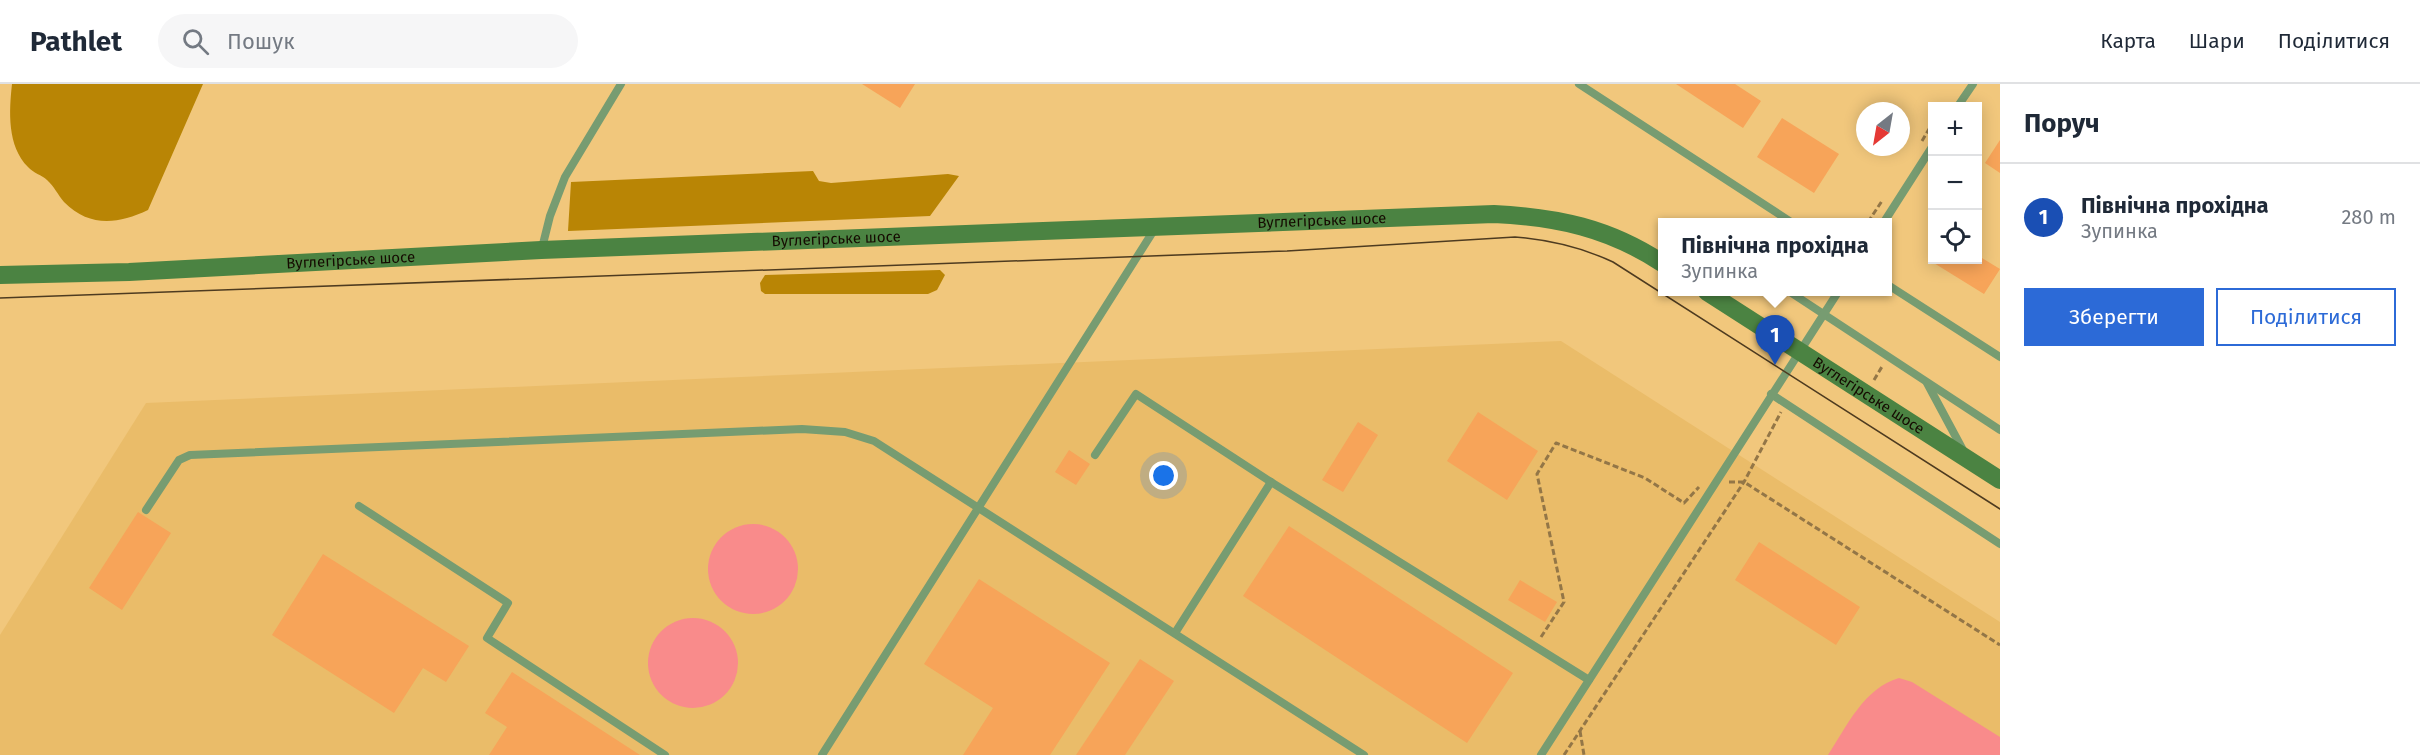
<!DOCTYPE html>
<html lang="uk">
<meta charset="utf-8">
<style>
body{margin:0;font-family:"Fira Sans",sans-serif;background:#f6f6f7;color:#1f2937}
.controls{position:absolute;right:18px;top:18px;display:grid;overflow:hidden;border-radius:0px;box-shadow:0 3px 15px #0003}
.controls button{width:54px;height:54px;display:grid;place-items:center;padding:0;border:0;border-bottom:2px solid #e0e1e3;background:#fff;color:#1f2937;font:30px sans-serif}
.compass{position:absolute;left:1856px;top:18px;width:54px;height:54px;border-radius:50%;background:#fff;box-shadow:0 3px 15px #0003;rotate:211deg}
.you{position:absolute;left:1164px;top:392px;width:21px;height:21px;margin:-15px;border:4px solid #fff;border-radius:50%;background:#1a73e8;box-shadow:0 0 0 9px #1a73e833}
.badge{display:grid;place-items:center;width:39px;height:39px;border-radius:50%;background:#2c6ad7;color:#fff;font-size:20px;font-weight:700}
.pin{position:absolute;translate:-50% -50px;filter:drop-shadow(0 2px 3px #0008)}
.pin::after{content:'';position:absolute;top:32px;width:21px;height:18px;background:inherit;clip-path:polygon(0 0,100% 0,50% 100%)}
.popup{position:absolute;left:1658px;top:134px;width:234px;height:78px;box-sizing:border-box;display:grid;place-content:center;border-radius:0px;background:#fff;filter:drop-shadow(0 2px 4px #0005);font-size:20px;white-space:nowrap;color:#747a83}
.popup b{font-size:22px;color:#1f2937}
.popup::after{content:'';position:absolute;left:50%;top:100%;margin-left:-12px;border:12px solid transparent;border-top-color:#fff}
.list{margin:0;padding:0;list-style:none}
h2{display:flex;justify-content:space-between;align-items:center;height:78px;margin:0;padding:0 24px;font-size:26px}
h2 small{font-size:20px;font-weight:400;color:#747a83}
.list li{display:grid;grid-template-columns:39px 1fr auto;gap:18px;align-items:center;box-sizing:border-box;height:108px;padding:0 24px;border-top:2px solid #e0e1e3}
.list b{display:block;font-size:22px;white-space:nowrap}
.list p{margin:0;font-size:20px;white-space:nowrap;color:#747a83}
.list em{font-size:20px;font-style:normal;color:#747a83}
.actions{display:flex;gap:12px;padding:18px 24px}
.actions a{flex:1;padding:14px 0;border:2px solid #2c6ad7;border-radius:0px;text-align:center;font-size:21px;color:#2c6ad7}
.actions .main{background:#2c6ad7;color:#fff}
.icon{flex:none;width:33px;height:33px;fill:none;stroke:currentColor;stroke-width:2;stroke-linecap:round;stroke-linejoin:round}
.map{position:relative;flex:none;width:2000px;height:671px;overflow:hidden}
header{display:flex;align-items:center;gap:36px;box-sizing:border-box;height:84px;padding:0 30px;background:#fff;border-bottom:2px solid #e0e1e3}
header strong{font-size:28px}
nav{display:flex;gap:33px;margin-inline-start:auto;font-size:21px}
.search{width:420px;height:54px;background:#f6f6f7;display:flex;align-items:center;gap:15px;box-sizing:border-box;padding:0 21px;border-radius:33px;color:#747a83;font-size:22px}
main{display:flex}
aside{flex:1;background:#fff}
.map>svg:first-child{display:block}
.built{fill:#eabc69}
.forest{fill:#b98505}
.water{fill:#f98b8b}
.building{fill:#f7a459}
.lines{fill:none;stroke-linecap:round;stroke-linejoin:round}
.path{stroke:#937647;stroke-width:3;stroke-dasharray:6 3;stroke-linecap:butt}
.lane{stroke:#779c71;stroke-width:8}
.secondary{stroke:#4b8342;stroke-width:18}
.tram{stroke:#4e3b20;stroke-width:1.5}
.labels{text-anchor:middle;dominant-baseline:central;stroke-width:4.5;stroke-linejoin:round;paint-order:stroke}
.street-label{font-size:15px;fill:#150a00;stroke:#fed489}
</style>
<header>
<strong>Pathlet</strong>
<div class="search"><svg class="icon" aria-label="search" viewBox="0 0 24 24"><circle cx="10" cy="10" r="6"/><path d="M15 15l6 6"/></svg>Пошук</div>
<nav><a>Карта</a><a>Шари</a><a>Поділитися</a></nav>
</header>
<main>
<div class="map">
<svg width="2000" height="671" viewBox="0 0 2000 671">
<rect width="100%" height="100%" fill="#f1c77c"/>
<!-- built -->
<path class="built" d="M 1561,257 L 2000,538 L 2000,671 L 0,671 L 0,551 L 146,319 Z"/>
<!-- forest -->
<g class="forest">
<path d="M 12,0 L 203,0 L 148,126 C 118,140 90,144 64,118 C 58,111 54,102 47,96 C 42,91 33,89 28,83 C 7,62 9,27 12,0 Z"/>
<path d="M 813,87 L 819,97 L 831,99 L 948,90 L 959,92 L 930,132 L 568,147 L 571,98 Z"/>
<path d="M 940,186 L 945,191 L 937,206 L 928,210 L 765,210 L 761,207 L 760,199 L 765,191 Z"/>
</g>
<!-- water -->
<g class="water">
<circle cx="753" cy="485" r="45"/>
<circle cx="693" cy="579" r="45"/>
<path d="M 1899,594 L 1912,598 L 2000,653 L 2000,671 L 1828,671 C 1847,642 1864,604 1899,594 Z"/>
</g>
<!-- building -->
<g class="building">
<path d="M 862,0 L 915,0 L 900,24 Z"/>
<path d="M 1676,0 L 1735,0 L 1761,17 L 1743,44 Z"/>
<path d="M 1782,34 L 1839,70 L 1814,109 L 1757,73 Z"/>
<path d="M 2000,56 L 2000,89 L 1985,79 Z"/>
<path d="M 1977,171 L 2000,185 L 1984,210 L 1929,176 L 1977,176 Z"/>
<path d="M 1478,328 L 1538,367 L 1507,416 L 1447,377 Z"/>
<path d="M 1358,338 L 1378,351 L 1343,408 L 1322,396 Z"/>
<path d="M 1069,366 L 1090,380 L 1076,401 L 1055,388 Z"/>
<path d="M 138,428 L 171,449 L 122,526 L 89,504 Z"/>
<path d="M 1289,442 L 1513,589 L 1467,659 L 1243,512 Z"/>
<path d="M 1759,458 L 1860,523 L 1836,561 L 1735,496 Z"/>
<path d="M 323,470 L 469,562 L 446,598 L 423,584 L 394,629 L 272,551 Z"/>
<path d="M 979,495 L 1110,579 L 1050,671 L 963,671 L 993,624 L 924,580 Z"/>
<path d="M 1520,496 L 1557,518 L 1545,538 L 1508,516 Z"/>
<path d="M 1140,575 L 1174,597 L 1125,671 L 1076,671 Z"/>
<path d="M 512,588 L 640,671 L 489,671 L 507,643 L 485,629 Z"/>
</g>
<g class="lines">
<!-- path -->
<g class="path">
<path d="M 1922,57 L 1932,40"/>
<path d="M 1868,138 L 1882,117"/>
<path d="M 1888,164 L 1890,165 L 1888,169"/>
<path d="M 1874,296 L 1883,281"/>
<path d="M 1729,398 L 1744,398 L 2000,561"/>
<path d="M 1541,553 L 1564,518 L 1537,390 L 1556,359 L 1645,394 L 1684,419 L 1699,403"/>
<path d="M 1580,647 L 1584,671"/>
<path d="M 1564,671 L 1744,398 L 1781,328"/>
</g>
<!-- lane -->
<g class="lane">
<path d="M 1579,0 L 1791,138"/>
<path d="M 1958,22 L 1973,0"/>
<path d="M 1884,138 L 1932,63"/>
<path d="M 542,164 L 550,132 L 565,93 L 621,0"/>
<path d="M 1888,201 L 2000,273"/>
<path d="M 1790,208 L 2000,346"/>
<path d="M 1927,299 L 1964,368"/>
<path d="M 1771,310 L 2000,460"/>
<path d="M 1095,371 L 1136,310 L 1271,398 L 1589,596"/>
<path d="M 359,422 L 508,519 L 487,554 L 665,671"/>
<path d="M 146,426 L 179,376 L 190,371 L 802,345 L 845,348 L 874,357 L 1364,671"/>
<path d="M 1175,549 L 1271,398"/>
<path d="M 822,671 L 1154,146"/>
<path d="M 1541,671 L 1838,208"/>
</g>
<!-- secondary -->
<g class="secondary">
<path id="s1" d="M 0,191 L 129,188 L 541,166 L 1494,130 C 1557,133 1609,144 1662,179"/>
<path id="s2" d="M 1707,208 L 2000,396"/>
</g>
<!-- tram -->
<path class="tram" d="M 0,214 L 1287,167 L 1515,153 C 1551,156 1581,163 1613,178 L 2000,425"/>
</g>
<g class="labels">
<!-- street labels -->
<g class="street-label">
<text stroke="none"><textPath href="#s1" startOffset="1323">Вуглегірське шосе</textPath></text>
<text stroke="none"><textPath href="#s1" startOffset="837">Вуглегірське шосе</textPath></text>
<text stroke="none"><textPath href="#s1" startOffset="351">Вуглегірське шосе</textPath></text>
<text stroke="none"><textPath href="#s2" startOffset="192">Вуглегірське шосе</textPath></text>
</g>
</g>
</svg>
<div class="controls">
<button>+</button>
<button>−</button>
<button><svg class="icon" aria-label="locate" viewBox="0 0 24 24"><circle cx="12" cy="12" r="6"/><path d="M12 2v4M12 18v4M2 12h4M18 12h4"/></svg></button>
</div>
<svg class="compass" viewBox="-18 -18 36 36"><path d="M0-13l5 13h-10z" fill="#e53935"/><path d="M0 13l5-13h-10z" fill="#747a83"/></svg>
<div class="you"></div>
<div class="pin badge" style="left:1775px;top:281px;background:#1a4fb4">1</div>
<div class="popup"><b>Північна прохідна</b>Зупинка</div>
</div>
<aside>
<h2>Поруч<small></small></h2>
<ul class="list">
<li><span class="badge" style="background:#1a4fb4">1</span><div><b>Північна прохідна</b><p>Зупинка</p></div><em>280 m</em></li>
</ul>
<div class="actions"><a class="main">Зберегти</a><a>Поділитися</a></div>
</aside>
</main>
